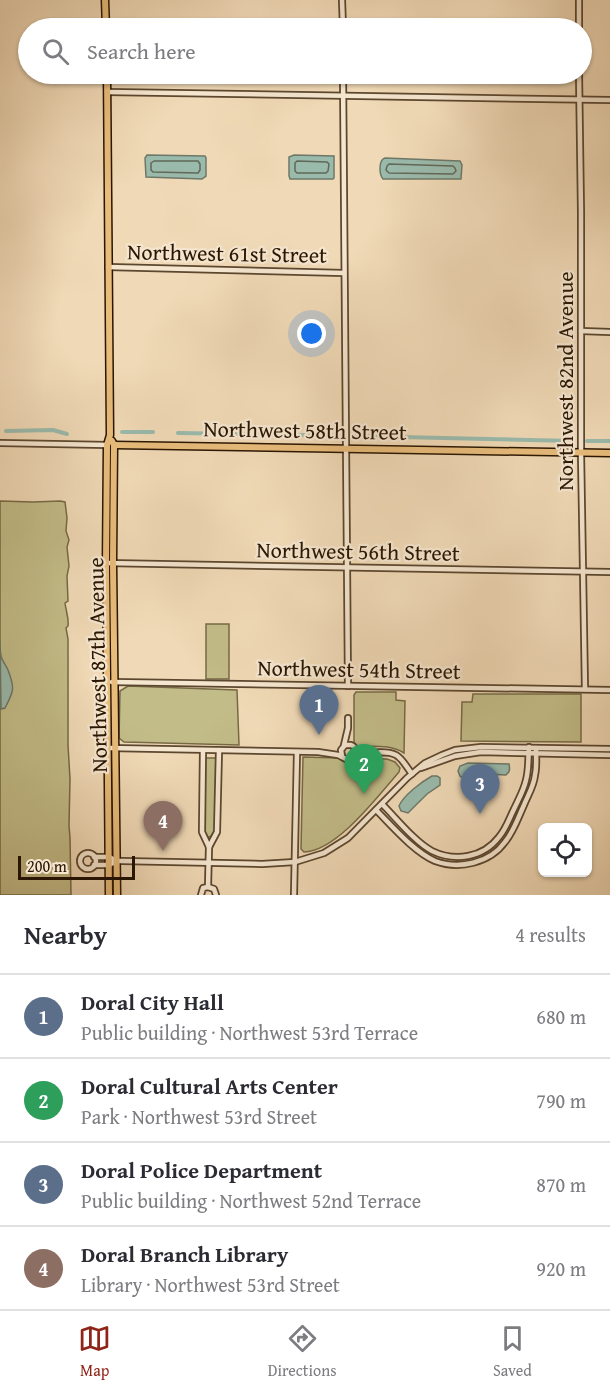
<!DOCTYPE html>
<meta charset="utf-8">
<style>
body{margin:0;font-family:"Gentium Book Plus",serif;background:#f7f7f7;color:#2b2b33}
.controls{position:absolute;right:18px;bottom:18px;display:grid;overflow:hidden;border-radius:9px;box-shadow:0 2px 4px #0004}
.controls button{width:54px;height:54px;display:grid;place-items:center;padding:0;border:0;border-bottom:2px solid #e1e1e2;background:#fff;color:#2b2b33;font:30px sans-serif}
.scale{position:absolute;left:18px;bottom:15px;width:117px;box-sizing:border-box;padding-left:6px;border:3px solid #2a1602;border-top:0;font-size:16px;line-height:21px;white-space:nowrap;color:#2a1602;-webkit-text-stroke:4px #f5e6d0;paint-order:stroke}
.you{position:absolute;left:312px;top:334px;width:21px;height:21px;margin:-15px;border:4px solid #fff;border-radius:50%;background:#1a73e8;box-shadow:0 0 0 9px #1a73e833}
.badge{display:grid;place-items:center;width:39px;height:39px;border-radius:50%;background:#8f2418;color:#fff;font-size:20px;font-weight:700}
.pin{position:absolute;translate:-50% -50px;filter:drop-shadow(0 2px 3px #0008)}
.pin::after{content:'';position:absolute;top:32px;width:21px;height:18px;background:inherit;clip-path:polygon(0 0,100% 0,50% 100%)}
.list{margin:0;padding:0;list-style:none}
h2{display:flex;justify-content:space-between;align-items:center;height:78px;margin:0;padding:0 24px;font-size:26px}
h2 small{font-size:20px;font-weight:400;color:#7c7c81}
.list li{display:grid;grid-template-columns:39px 1fr auto;gap:18px;align-items:center;box-sizing:border-box;height:84px;padding:0 24px;border-top:2px solid #e1e1e2}
.list b{display:block;font-size:22px;white-space:nowrap}
.list p{margin:0;font-size:20px;white-space:nowrap;color:#7c7c81}
.list em{font-size:20px;font-style:normal;color:#7c7c81}
.icon{flex:none;width:33px;height:33px;fill:none;stroke:currentColor;stroke-width:2;stroke-linecap:round;stroke-linejoin:round}
.map{position:relative;flex:none;width:610px;height:895px;overflow:hidden}
.search{position:absolute;background:#fff;box-shadow:0 2px 4px #0004;left:18px;right:18px;top:18px;height:66px;display:flex;align-items:center;gap:15px;box-sizing:border-box;padding:0 21px;border-radius:33px;color:#7c7c81;font-size:22px}
.sheet{height:414px;background:#fff}
nav{display:flex;justify-content:space-around;align-items:center;box-sizing:border-box;height:84px;border-top:2px solid #e1e1e2;background:#fff;font-size:16px;color:#7c7c81}
nav a{display:grid;justify-items:center;gap:3px}
nav .on{color:#8f2418}
.map>svg:first-child{display:block}
.green{fill:#c2bc88;stroke:#766945;stroke-width:1.5}
.water{fill:#9abaac;stroke:#6d7868;stroke-width:1.5}
.lines{fill:none;stroke-linecap:round;stroke-linejoin:round}
.shore{stroke:#626857;stroke-width:1.5}
.canal{stroke:#9abaac;stroke-width:4}
.minor-casing{stroke:#5c472f;stroke-width:8}
.major-casing{stroke:#2a1602;stroke-width:9}
.minor{stroke:#f5e6d0;stroke-width:4.5}
.major{stroke:#e8bc7b;stroke-width:6}
.labels{text-anchor:middle;dominant-baseline:central;stroke-width:4.5;stroke-linejoin:round;paint-order:stroke}
.street-label{font-size:22px;fill:#2a1602;stroke:#f5e6d0}
</style>
<div class="map">
<svg width="610" height="895" viewBox="0 0 610 895">
<rect width="100%" height="100%" fill="#f0d9b6"/>
<filter id="stains"><feTurbulence type="fractalNoise" baseFrequency=".00333" numOctaves="4"/><feColorMatrix values="0 0 0 0 .2 0 0 0 0 .09 0 0 0 0 .02 0 0 0 .5 -.17"/></filter>
<radialGradient id="worn" r=".72"><stop offset=".6" stop-color="#630" stop-opacity="0"/><stop offset="1" stop-color="#630" stop-opacity=".3"/></radialGradient>
<!-- green -->
<g class="green">
<path d="M 0,501 L 33,502 L 60,501 L 65,502 L 67,518 L 66,531 L 69,540 L 67,547 L 69,566 L 67,576 L 68,601 L 65,603 C 66,611 69,618 68,626 L 66,628 L 68,639 L 68,745 L 70,779 L 69,826 L 70,838 L 71,895 L 0,895 Z"/>
<rect x="206" y="624" width="23" height="55"/>
<path d="M 128,686 L 237,690 L 239,745 L 124,742 L 119,738 L 120,691 Z"/>
<path d="M 356,692 L 396,692 L 396,700 L 405,701 L 404,753 C 390,744 373,747 357,746 L 354,742 L 354,695 Z"/>
<path d="M 473,694 L 581,694 L 581,742 L 461,741 L 462,702 L 472,702 Z"/>
<path d="M 303,757 L 339,758 L 342,761 L 348,763 L 358,759 L 387,759 L 395,762 L 400,768 L 399,772 C 378,796 337,851 304,852 L 301,849 Z"/>
<path d="M 204,758 L 217,758 L 215,832 L 210,837 L 208,837 L 203,834 Z"/>
</g>
<!-- water -->
<g class="water">
<path d="M 147,155 L 205,156 L 206,158 L 206,176 L 202,179 L 146,177 L 145,158 Z"/>
<path d="M 294,155 L 334,156 L 334,178 L 333,179 L 290,179 L 289,176 L 289,157 Z"/>
<path d="M 385,158 L 460,161 L 462,165 L 461,179 L 383,179 C 379,174 379,163 383,159 Z"/>
<path d="M 0,641 C 0,646 0,651 1,656 C 2,661 6,665 8,670 C 15,688 14,691 5,708 L 1,709 Z"/>
<path d="M 468,763 L 509,764 C 510,769 510,772 506,775 L 485,774 L 461,777 L 460,776 L 458,771 L 460,766 Z"/>
<path d="M 432,776 L 437,776 L 440,778 L 440,785 L 427,794 L 408,813 L 401,811 L 399,806 C 403,796 421,782 432,776 Z"/>
</g>
<g class="lines">
<!-- shore -->
<g class="shore">
<path d="M 154,161 L 198,161 L 200,164 L 200,170 L 198,173 L 153,172 L 151,170 L 151,163 Z"/>
<path d="M 297,161 L 327,162 L 329,164 L 328,171 L 326,173 L 297,173 L 295,171 L 295,163 Z"/>
<path d="M 389,164 L 453,166 L 455,168 L 456,171 L 453,174 L 389,173 L 386,170 L 387,166 Z"/>
</g>
<!-- canal -->
<g class="canal">
<path d="M 6,431 L 53,430 L 67,434"/>
<path d="M 122,432 L 153,432"/>
<path d="M 178,433 L 244,434"/>
<path d="M 255,434 L 340,436"/>
<path d="M 356,436 L 573,441"/>
<path d="M 587,441 L 610,441"/>
</g>
<!-- minor casing -->
<g class="minor-casing">
<g id="minor">
<path d="M 342,0 L 343,28"/>
<path d="M 579,0 L 579,28"/>
<path d="M 343,74 L 348,686"/>
<path d="M 579,74 L 581,211 L 581,453 L 585,689"/>
<path d="M 107,92 L 610,100"/>
<path d="M 108,267 L 344,273"/>
<path d="M 581,331 L 610,332"/>
<path d="M 0,443 L 108,445"/>
<path d="M 106,563 L 610,572"/>
<path d="M 112,682 L 610,690"/>
<path d="M 344,745 L 348,728 L 348,718"/>
<path d="M 109,748 L 318,752 L 338,755 L 348,760 L 355,757 C 357,752 356,747 351,745 L 345,745 L 341,750 L 342,756"/>
<path d="M 203,750 L 202,832 L 209,847"/>
<path d="M 356,756 C 365,753 386,750 396,755 C 403,759 407,768 412,774"/>
<path d="M 421,768 L 455,756 L 481,752 L 610,755"/>
<path d="M 382,804 C 396,818 415,842 432,851 C 455,862 483,858 499,837 C 506,829 509,819 514,809 C 518,800 524,790 526,780 C 529,769 528,758 529,747"/>
<path d="M 376,810 C 392,826 414,852 435,861 C 459,870 490,863 505,842 C 514,831 518,818 524,805 C 528,795 534,786 535,775 C 537,766 536,757 536,748"/>
<circle cx="88" cy="861" r="8"/>
<path d="M 94,857 L 109,857 L 117,861 L 122,861 L 262,864 L 295,862 L 324,853 L 348,838 L 407,778 L 425,763 L 442,755 L 455,750 L 481,747 L 610,749"/>
<path d="M 94,865 L 109,865 L 117,861"/>
<path d="M 208,887 L 209,847 L 217,832 L 219,750"/>
<path d="M 201,895 L 203,888 L 208,887 L 214,889 L 216,895"/>
<path d="M 294,895 L 297,752"/>
</g>
</g>
<!-- major casing -->
<g class="major-casing">
<g id="major">
<path d="M 105,0 L 106,28"/>
<path d="M 107,74 L 110,435 L 107,445 L 106,563 L 109,895"/>
<path d="M 112,441 L 114,445 L 113,563 L 117,895"/>
<path d="M 114,445 L 610,453"/>
</g>
</g>
<!-- minor -->
<use href="#minor" class="minor"/>
<!-- major -->
<use href="#major" class="major"/>
</g>
<g class="labels">
<!-- street labels -->
<g class="street-label">
<text transform="translate(227 253) rotate(1)">Northwest 61st Street</text>
<text transform="translate(565 381) rotate(-90)">Northwest 82nd Avenue</text>
<text transform="translate(305 430) rotate(1)">Northwest 58th Street</text>
<text transform="translate(358 551) rotate(1)">Northwest 56th Street</text>
<text transform="translate(97 665) rotate(-91)">Northwest 87th Avenue</text>
<text transform="translate(359 669) rotate(1)">Northwest 54th Street</text>
</g>
</g>
<rect width="100%" height="100%" filter="url(#stains)"/>
<rect width="100%" height="100%" fill="url(#worn)"/>
</svg>
<div class="controls">
<button><svg class="icon" aria-label="locate" viewBox="0 0 24 24"><circle cx="12" cy="12" r="6"/><path d="M12 2v4M12 18v4M2 12h4M18 12h4"/></svg></button>
</div>
<div class="scale">200 m</div>
<div class="you"></div>
<div class="pin badge" style="left:319px;top:735px;background:#5c6f8a">1</div>
<div class="pin badge" style="left:364px;top:794px;background:#2e9e5b">2</div>
<div class="pin badge" style="left:480px;top:814px;background:#5c6f8a">3</div>
<div class="pin badge" style="left:163px;top:851px;background:#8d6e63">4</div>
<div class="search"><svg class="icon" aria-label="search" viewBox="0 0 24 24"><circle cx="10" cy="10" r="6"/><path d="M15 15l6 6"/></svg>Search here</div>
</div>
<section class="sheet">
<h2>Nearby<small>4 results</small></h2>
<ul class="list">
<li><span class="badge" style="background:#5c6f8a">1</span><div><b>Doral City Hall</b><p>Public building · Northwest 53rd Terrace</p></div><em>680 m</em></li>
<li><span class="badge" style="background:#2e9e5b">2</span><div><b>Doral Cultural Arts Center</b><p>Park · Northwest 53rd Street</p></div><em>790 m</em></li>
<li><span class="badge" style="background:#5c6f8a">3</span><div><b>Doral Police Department</b><p>Public building · Northwest 52nd Terrace</p></div><em>870 m</em></li>
<li><span class="badge" style="background:#8d6e63">4</span><div><b>Doral Branch Library</b><p>Library · Northwest 53rd Street</p></div><em>920 m</em></li>
</ul>
</section>
<nav>
<a class="on"><svg class="icon" aria-label="map" viewBox="0 0 24 24"><path d="M3 6l6-2 6 2 6-2v14l-6 2-6-2-6 2zM9 4v14M15 6v14"/></svg>Map</a>
<a><svg class="icon" aria-label="directions" viewBox="0 0 24 24"><path d="M12 3l9 9-9 9-9-9zM9 14v-3h6M13 9l2 2-2 2"/></svg>Directions</a>
<a><svg class="icon" aria-label="saved" viewBox="0 0 24 24"><path d="M7 4h10v16l-5-4-5 4z"/></svg>Saved</a>
</nav>
